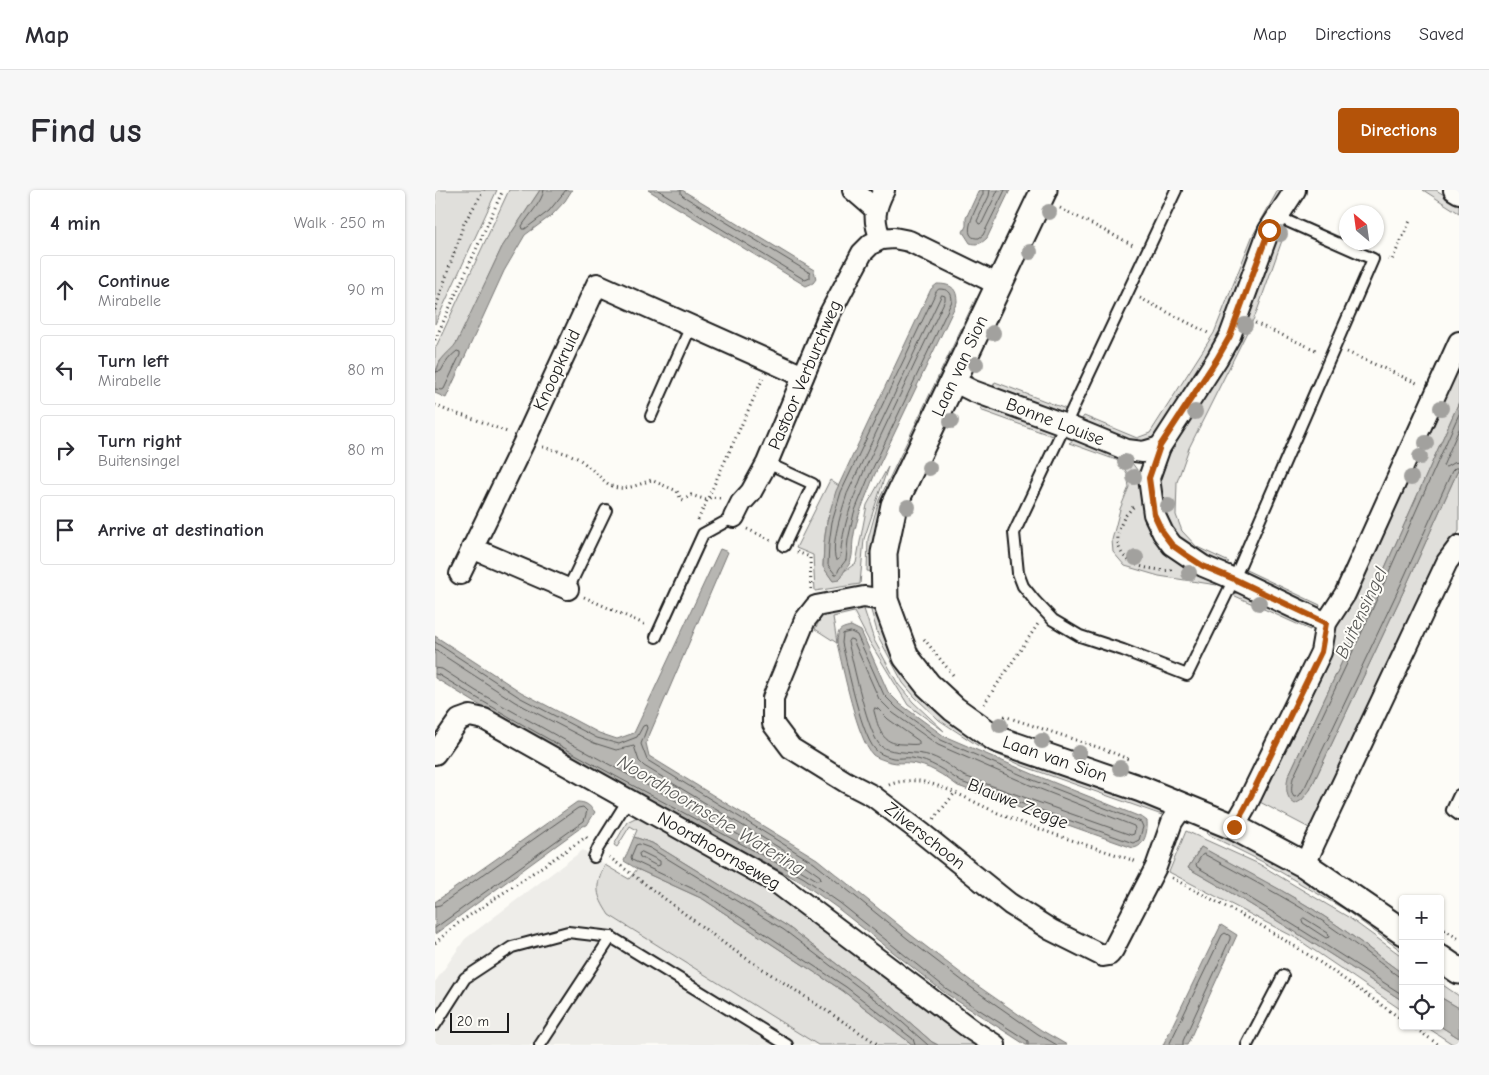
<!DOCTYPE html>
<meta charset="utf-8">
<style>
body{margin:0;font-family:"Comic Neue",sans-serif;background:#f7f7f7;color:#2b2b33}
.controls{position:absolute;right:15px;bottom:15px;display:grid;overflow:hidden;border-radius:5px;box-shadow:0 1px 4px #0004}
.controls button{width:45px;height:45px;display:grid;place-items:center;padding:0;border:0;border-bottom:1px solid #e1e1e2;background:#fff;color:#2b2b33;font:25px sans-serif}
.compass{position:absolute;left:904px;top:15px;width:45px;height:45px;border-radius:50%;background:#fff;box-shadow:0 1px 4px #0004;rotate:331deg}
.scale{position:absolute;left:15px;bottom:12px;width:59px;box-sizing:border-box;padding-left:5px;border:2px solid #1c1c1c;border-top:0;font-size:14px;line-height:18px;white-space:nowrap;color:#1c1c1c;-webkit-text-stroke:4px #fdfcf7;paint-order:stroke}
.stop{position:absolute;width:15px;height:15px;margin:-11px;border:4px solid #b45309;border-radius:50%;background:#fff}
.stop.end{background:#b45309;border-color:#fff;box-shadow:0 1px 5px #0008}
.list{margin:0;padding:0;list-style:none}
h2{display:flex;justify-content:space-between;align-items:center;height:65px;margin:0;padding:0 20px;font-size:21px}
h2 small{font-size:16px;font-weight:400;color:#7c7c81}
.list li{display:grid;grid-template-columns:32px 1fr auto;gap:15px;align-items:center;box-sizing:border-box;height:70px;margin:0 10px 10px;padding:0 10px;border:1px solid #e1e1e2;border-radius:5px}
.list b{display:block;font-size:19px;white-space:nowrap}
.list p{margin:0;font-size:16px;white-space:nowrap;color:#7c7c81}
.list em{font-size:16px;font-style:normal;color:#7c7c81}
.icon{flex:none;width:28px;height:28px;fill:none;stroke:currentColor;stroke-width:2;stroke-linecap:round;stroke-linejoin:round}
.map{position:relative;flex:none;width:1024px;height:855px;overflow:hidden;border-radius:5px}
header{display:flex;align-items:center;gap:30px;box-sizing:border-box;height:70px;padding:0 25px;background:#fff;border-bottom:1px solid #e1e1e2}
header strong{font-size:24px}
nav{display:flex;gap:28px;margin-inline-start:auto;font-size:18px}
.intro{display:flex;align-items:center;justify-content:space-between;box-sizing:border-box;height:120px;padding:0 30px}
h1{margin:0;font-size:35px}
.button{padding:12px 22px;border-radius:5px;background:#b45309;color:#fff;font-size:18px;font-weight:700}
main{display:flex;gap:30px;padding:0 30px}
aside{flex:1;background:#fff;border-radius:5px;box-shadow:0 1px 4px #0004}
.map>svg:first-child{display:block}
.built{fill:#eeede9}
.green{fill:#e0dfdb;stroke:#7e7e7c}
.water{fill:#b7b6b2;stroke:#797876}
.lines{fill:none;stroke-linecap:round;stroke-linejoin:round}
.shore{stroke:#5a5a58;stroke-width:1}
.service-casing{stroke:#1c1c1c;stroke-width:14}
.minor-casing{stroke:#1c1c1c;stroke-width:24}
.tertiary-casing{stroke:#1c1c1c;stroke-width:29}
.path{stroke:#1c1c1c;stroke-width:3;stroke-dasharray:1 4;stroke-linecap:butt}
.service{stroke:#fdfcf7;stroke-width:10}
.minor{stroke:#fdfcf7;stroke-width:20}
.tertiary{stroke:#fdfcf7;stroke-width:25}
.tree{fill:#a2a19e}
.route{stroke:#b45309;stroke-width:6}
.labels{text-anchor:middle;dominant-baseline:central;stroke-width:4;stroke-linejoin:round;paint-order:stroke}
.street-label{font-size:18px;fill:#1c1c1c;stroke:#fdfcf7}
.water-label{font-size:19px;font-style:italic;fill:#5a5a58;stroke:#fdfcf7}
</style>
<header>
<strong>Map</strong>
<nav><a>Map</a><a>Directions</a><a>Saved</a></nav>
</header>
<div class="intro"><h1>Find us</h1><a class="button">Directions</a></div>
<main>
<aside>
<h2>4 min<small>Walk · 250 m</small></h2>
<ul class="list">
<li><svg class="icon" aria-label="ahead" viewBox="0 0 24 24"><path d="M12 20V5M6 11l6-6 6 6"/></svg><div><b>Continue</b><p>Mirabelle</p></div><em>90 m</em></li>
<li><svg class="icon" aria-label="left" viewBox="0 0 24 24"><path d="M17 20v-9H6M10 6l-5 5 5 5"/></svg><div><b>Turn left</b><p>Mirabelle</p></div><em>80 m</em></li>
<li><svg class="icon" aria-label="right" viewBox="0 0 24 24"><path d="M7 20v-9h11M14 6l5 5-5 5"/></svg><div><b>Turn right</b><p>Buitensingel</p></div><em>80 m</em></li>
<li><svg class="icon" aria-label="arrive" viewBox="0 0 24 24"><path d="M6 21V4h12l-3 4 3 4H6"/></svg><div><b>Arrive at destination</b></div></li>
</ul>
</aside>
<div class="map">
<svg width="1024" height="855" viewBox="0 0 1024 855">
<rect width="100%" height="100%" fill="#fdfcf7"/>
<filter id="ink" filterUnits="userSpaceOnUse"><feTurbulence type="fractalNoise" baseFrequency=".02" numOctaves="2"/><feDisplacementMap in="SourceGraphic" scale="10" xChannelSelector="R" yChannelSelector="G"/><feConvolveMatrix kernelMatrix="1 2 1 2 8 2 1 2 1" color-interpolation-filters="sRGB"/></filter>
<g filter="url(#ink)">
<!-- built -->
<path class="built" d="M 148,660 L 170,675 L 163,692 L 164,709 L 174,725 L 383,855 L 0,855 L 0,792 L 30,749 Z"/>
<!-- green -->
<g class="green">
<path d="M 0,0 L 62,0 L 0,134 Z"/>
<path d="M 74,0 L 105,0 L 67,57 L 28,141 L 19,158 L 5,171 L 0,183 L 0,159 Z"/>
<path d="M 843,0 L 855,0 L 786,152 L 719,254 L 707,259 L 649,237 L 646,230 L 649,226 L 702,248 L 715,243 L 779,143 L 817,47 Z"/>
<path d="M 988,0 L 1001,0 L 1024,14 L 1024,23 Z"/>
<path d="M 843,40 L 850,42 L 821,124 L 754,258 L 742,292 L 741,325 L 747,341 L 762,357 L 794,372 L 789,375 L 743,354 L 722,313 L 724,272 Z"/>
<path d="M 541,108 L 543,115 L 440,382 L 432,381 L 433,349 L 444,310 Z"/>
<path d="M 1024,164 L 1024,212 L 928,427 L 853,587 L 875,600 L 971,396 L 1024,278 L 1024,341 L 1013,359 L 880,641 L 821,610 L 896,438 Z"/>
<path d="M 560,192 L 631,219 L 627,224 L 556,201 Z"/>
<path d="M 549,211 L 619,241 L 617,246 L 545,220 Z"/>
<path d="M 640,249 L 690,266 L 697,273 L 705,284 L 709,296 L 711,315 L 780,388 L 782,395 L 724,386 L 690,376 L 678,362 L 677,350 L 685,319 L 694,297 L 692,283 L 684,271 L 634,253 Z"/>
<path d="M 453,277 L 429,349 L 425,394 L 380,401 L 378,365 L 361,358 L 395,290 L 404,296 L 392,331 L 389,353 L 388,376 L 398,391 L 408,382 L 421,373 L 432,315 Z"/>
<path d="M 811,380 L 885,415 L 884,418 L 879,418 L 809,384 Z"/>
<path d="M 805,401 L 877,435 L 875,440 L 798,405 Z"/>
<path d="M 428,416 L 439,450 L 463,494 L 478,512 L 509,541 L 473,515 L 434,451 L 419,422 L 398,427 L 402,453 L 380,439 L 389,422 Z"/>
<path d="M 435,417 L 445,426 L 514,527 L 725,615 L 727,625 L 588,576 L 542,555 L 504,530 L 480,507 L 468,493 L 444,448 Z"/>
<path d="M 202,627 L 211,629 L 358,712 L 549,855 L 503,855 L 497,852 L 454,814 L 352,736 L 217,653 L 199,647 L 202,640 L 195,636 L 182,657 L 179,655 L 192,632 Z"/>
<path d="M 775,636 L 832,665 L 968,751 L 968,762 L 909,719 L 830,673 L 772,644 Z"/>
<path d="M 751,641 L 824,674 L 864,698 L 913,727 L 968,767 L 968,784 C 943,766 919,746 893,729 C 853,702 808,681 766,657 L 753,678 C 826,719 897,765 968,811 L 968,821 L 861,748 L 734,682 Z"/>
<path d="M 170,675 L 194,689 L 202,679 L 268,709 L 408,801 L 478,855 L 383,855 L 174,725 C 161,705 159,697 170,675 Z"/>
<path d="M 1005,793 L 1024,806 L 1024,818 L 1005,807 Z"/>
<path d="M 990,836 L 1005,836 L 1024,848 L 1024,855 L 1019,855 Z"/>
</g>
<!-- water -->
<g class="water">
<path d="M 105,0 L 137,0 L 130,11 L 117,25 L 90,45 L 69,81 L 11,208 L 0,203 C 0,192 0,180 6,170 C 11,163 18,159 22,152 L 67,57 Z"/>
<path d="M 213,0 L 247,0 L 379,80 L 381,89 L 378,93 L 371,96 Z"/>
<path d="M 544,0 L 575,0 L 552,48 C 546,54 542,55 535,53 L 528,42 L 531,36 L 531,28 Z"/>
<path d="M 502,94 C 516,94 522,98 522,112 L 439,286 C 431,307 421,328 418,350 C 417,357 418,364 416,370 C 414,377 408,380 407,387 L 404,390 L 398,391 L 388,377 L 389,353 L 392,331 L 401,301 L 496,99 Z"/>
<path d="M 1024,212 L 1024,278 L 971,396 L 875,600 L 867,610 L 860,614 C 850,608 851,597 853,587 L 928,427 Z"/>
<path d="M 285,359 L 293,362 L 211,553 L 214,566 L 382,669 L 476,745 L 540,794 L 606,840 L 632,855 L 591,855 L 577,846 L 510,803 L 401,717 L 366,692 C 244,625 118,562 0,488 L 0,446 L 86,502 L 164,543 L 182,549 L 199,543 Z"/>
<path d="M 416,436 L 426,441 L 453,502 L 465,514 L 509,546 L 600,585 L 708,628 L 712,631 C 713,640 710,657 698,658 L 523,596 C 508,585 494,575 475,573 C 469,572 462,574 456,572 C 451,571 442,568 438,565 C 422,549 408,478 402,453 C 403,440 403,439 416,436 Z"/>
<path d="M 142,612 C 151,612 154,615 160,622 L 152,635 L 148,636 L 0,744 L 0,712 Z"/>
<path d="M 199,647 L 217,653 L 352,736 L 454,814 L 497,852 L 503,855 L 478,855 L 408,801 L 268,709 L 202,679 L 189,671 Z"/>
<path d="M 766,657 C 808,680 853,702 893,729 C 919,746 943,766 968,784 L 968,811 C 897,765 826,719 753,678 Z"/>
<path d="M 786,735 L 802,745 L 752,855 L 728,855 Z"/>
<path d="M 1005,807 L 1024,818 L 1024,848 L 1005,836 Z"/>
</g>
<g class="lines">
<!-- shore -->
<g class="shore">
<path d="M 109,0 C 107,12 94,25 87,36 L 88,39 L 90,39 L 114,21 L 131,0"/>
<path d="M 223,0 L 370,90 L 375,88 L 375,83 L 248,6 L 246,4 L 246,0"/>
<path d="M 548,0 L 548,4 C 544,13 522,50 544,48 L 548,45 L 570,0"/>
<path d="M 555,0 L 554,6 L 542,31 L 544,34 L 547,33 L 563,0"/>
<path d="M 504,99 C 513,99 517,102 517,111 L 435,284 L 419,323 L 413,350 L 411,370 L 404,379 L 402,384 L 400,384 L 393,375 L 394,354 L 397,332 L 406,302 L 501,102 Z"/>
<path d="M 507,105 L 510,106 L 510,110 L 429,281 C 417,310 408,336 405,367 L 403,370 L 401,370 C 395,356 407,320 412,304 Z"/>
<path d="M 0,182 L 6,181 C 10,173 15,166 22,161 L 25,162 L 25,165 L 9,199 L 7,200 L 0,199"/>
<path d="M 1024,224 L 933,429 L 858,588 C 857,595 855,602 859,607 L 864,606 L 870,597 L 966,394 L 1017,281 L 1020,278 L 1024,278"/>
<path d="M 1024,239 L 1008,276 L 1011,277 L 1018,273 L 1024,272"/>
<path d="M 416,442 L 422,445 L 449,505 L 462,518 L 506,550 L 598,590 L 706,632 L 708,637 L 704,650 L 698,653 L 526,592 C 510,581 496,571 477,568 C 471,567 464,569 458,568 C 454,567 447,565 443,562 C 427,552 412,474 407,453 L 408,444 Z"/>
<path d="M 415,449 L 418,450 L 444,509 L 458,523 L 503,555 L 595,595 L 699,636 L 700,639 L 699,644 L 696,645 L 529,586 C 518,579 508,570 496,566 C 482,561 458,564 447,557 C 433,548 418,471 413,452 Z"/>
<path d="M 0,452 L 84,507 L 162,548 L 184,554 L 202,547 L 208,536 L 211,535 L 212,538 L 206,554 L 212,570 L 379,673 L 473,749 L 537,798 L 603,844 L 622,855"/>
<path d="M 0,460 L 80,512 L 159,553 L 181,560 L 199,556 L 204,571 L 209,576 L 348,660 L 385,686 L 386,689 L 382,690 L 324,656 L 133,552 L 41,501 L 7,479 L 0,478"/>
<path d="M 0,484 L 4,485 C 122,558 248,621 369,688 L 405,713 L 512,799 L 590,849 L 593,851 L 593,855"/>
<path d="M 440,518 L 443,519 L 453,529 L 484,551 L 484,554 C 479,555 473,554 468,554 C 446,554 444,539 439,521 Z"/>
<path d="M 207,662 L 225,671 L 225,675 L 222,676 L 205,667 L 204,664 Z"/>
<path d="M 0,716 L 5,715 L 143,618 L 148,617 L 152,621 L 149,631 L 0,738"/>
<path d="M 869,728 L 893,743 L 894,747 L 891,748 L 868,733 L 867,730 Z"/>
<path d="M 968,788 L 963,786 C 938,768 914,749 889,732 C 850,707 809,686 769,664 L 767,665 L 761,674 L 762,677 C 832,717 900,761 968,805"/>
<path d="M 480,855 L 478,849 L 411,797 L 271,705 L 197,670 L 196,667 L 201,655 L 204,654 L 215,658 L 349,740 L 451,818 L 493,855"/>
<path d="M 734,855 L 787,745 L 790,743 L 795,746 L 795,749 L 748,851 L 748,855"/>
</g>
<!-- service casing -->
<g class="service-casing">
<g id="service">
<path d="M 741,0 L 579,343 L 583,383 L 588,396 L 600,411 L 618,430 L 645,446 L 688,460 L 752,485 L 799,389 L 938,69 L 843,27"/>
<path d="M 216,226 L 256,136"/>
<path d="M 332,273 L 378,294 L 349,356"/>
<path d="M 133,399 L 171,320"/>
<path d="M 221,447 L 268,344 L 299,327"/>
<path d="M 1024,605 L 1017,620 L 1024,625"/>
<path d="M 159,667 L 163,658 L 193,610"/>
<path d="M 0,835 L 30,788 L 77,757 L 133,742 L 176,747 L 352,855"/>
<path d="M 105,855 L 176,747"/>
<path d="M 812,855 L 848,786"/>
</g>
</g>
<!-- minor casing -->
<g class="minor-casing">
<g id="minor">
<path d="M 418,0 L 440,19"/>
<path d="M 860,0 L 834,40 L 795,146 L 782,169 L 725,257 L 714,288 L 719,324 L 728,343 L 737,355 L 768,376 L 799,389 L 891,433"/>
<path d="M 1019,0 L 1024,3"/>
<path d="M 446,49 C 437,29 440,18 449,0"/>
<path d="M 518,191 L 538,201 L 631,235 L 692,260 L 708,262 L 725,257"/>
<path d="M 299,327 L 306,313 L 316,302 L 332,273 L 393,127 L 427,63 L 436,54 L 446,49 L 459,48 L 474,51 L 550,88 L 563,95"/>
<path d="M 37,358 L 133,399"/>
<path d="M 25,384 L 90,250 L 162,94 L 368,186"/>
<path d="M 450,410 L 429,407 L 381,416 L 370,430 L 338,508 L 338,534 L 356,558 L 411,592 L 438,606 L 488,644 L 575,714 L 616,740 L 668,766 L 674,765 L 678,760 L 721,677 L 737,632 L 748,616"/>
<path d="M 0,564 L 24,530 L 35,526 L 49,529 L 342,693 L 537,840 L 560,855"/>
<path d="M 799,637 L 810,618 L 886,462 L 891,433 L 910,404 L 1024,152"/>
<path d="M 870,675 L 879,654 L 1012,372 L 1024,356"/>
</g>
</g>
<!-- tertiary casing -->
<g class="tertiary-casing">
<g id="tertiary">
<path d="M 609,0 L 459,315 L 449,363 L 450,410 L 471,467 L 493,495 L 519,519 L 561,549 L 706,599 L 799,637 L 870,675 L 968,742"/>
<path d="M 1005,768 L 1024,781"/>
</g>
</g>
<!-- path -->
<g class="path">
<path d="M 625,18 L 700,56"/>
<path d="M 953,69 L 957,70 L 975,31"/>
<path d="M 705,108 L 775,144"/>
<path d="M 0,120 L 29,33 L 49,0"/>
<path d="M 820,133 L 883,161"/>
<path d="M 0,150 L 68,0"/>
<path d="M 912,162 L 984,194"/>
<path d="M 0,215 L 13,221 L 42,230 L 72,242"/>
<path d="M 108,257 C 121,261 137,263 148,272 C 178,296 174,307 216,290 L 242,301 L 246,309 L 249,310 L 256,305 L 272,310 L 276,307 L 286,308"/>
<path d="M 698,317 C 695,321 690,325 688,330 C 674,358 690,376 719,379 C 725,380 732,382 738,379"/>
<path d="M 263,330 L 328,188"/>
<path d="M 312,339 L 336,350"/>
<path d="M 362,362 L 375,367 L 376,399"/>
<path d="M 149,407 L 211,435"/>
<path d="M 489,449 L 518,485"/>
<path d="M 549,514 L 603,434"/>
<path d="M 569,526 L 671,560 L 693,569"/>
<path d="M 454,595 C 463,591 475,590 484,591 C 511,595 547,617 572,627 C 615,644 659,657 703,672"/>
<path d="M 499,629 L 519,604"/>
<path d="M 174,667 L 294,757 L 444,855"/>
<path d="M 737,688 L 827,736 L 883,771 L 968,830"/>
<path d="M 1005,737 L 1024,749"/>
<path d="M 0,753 L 22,734 L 151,647 L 152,648"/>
<path d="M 977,836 L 1004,855"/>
</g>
<!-- service -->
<use href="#service" class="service"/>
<!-- minor -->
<use href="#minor" class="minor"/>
<!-- tertiary -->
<use href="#tertiary" class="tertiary"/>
</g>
<!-- trees -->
<g class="tree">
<circle cx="614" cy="22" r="8"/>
<circle cx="845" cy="44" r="8"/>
<circle cx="595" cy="62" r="8"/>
<circle cx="810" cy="135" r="8"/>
<circle cx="558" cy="143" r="8"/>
<circle cx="541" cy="174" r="8"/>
<circle cx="1006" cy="218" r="8"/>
<circle cx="760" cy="222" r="8"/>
<circle cx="516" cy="231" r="8"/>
<circle cx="991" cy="253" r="8"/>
<circle cx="985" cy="267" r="8"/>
<circle cx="690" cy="272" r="8"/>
<circle cx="494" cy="278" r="8"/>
<circle cx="699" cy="287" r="8"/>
<circle cx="976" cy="288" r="8"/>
<circle cx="733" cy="316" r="8"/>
<circle cx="473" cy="317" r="8"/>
<circle cx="701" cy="368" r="8"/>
<circle cx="754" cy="383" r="8"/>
<circle cx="824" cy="413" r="8"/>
<circle cx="565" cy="535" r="8"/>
<circle cx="607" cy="551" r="8"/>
<circle cx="644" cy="563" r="8"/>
<circle cx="685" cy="578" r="8"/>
</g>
</g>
<g class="lines" filter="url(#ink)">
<!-- route -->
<path class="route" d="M 799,637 L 810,618 L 886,462 L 891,433 L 799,389 L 768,376 L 751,365 L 737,355 L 728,343 L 719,324 L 714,288 L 725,256 L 782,169 L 795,146 L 834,40"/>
</g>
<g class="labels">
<!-- street labels -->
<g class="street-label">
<text transform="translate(525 176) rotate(-65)">Laan van Sion</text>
<text transform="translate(122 180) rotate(-65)">Knoopkruid</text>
<text transform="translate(370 185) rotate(-67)">Pastoor Verburchweg</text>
<text transform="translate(620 232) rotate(21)">Bonne Louise</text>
<text transform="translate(620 569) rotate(19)">Laan van Sion</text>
<text transform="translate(583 614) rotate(22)">Blauwe Zegge</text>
<text transform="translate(490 646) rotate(38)">Zilverschoon</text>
<text transform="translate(284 661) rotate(30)">Noordhoornseweg</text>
</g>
<!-- water labels -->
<g class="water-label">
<text transform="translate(926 423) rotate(-65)">Buitensingel</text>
<text transform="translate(276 625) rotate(31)">Noordhoornsche Watering</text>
</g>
</g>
</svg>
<div class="controls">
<button>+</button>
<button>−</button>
<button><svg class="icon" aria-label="locate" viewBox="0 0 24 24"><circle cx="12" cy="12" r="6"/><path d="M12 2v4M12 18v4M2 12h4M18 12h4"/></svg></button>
</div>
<svg class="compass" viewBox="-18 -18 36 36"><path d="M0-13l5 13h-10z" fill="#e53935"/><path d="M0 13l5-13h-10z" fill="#7c7c81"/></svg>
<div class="scale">20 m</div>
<div class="stop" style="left:834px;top:40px"></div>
<div class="stop end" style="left:799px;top:637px"></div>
</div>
</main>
